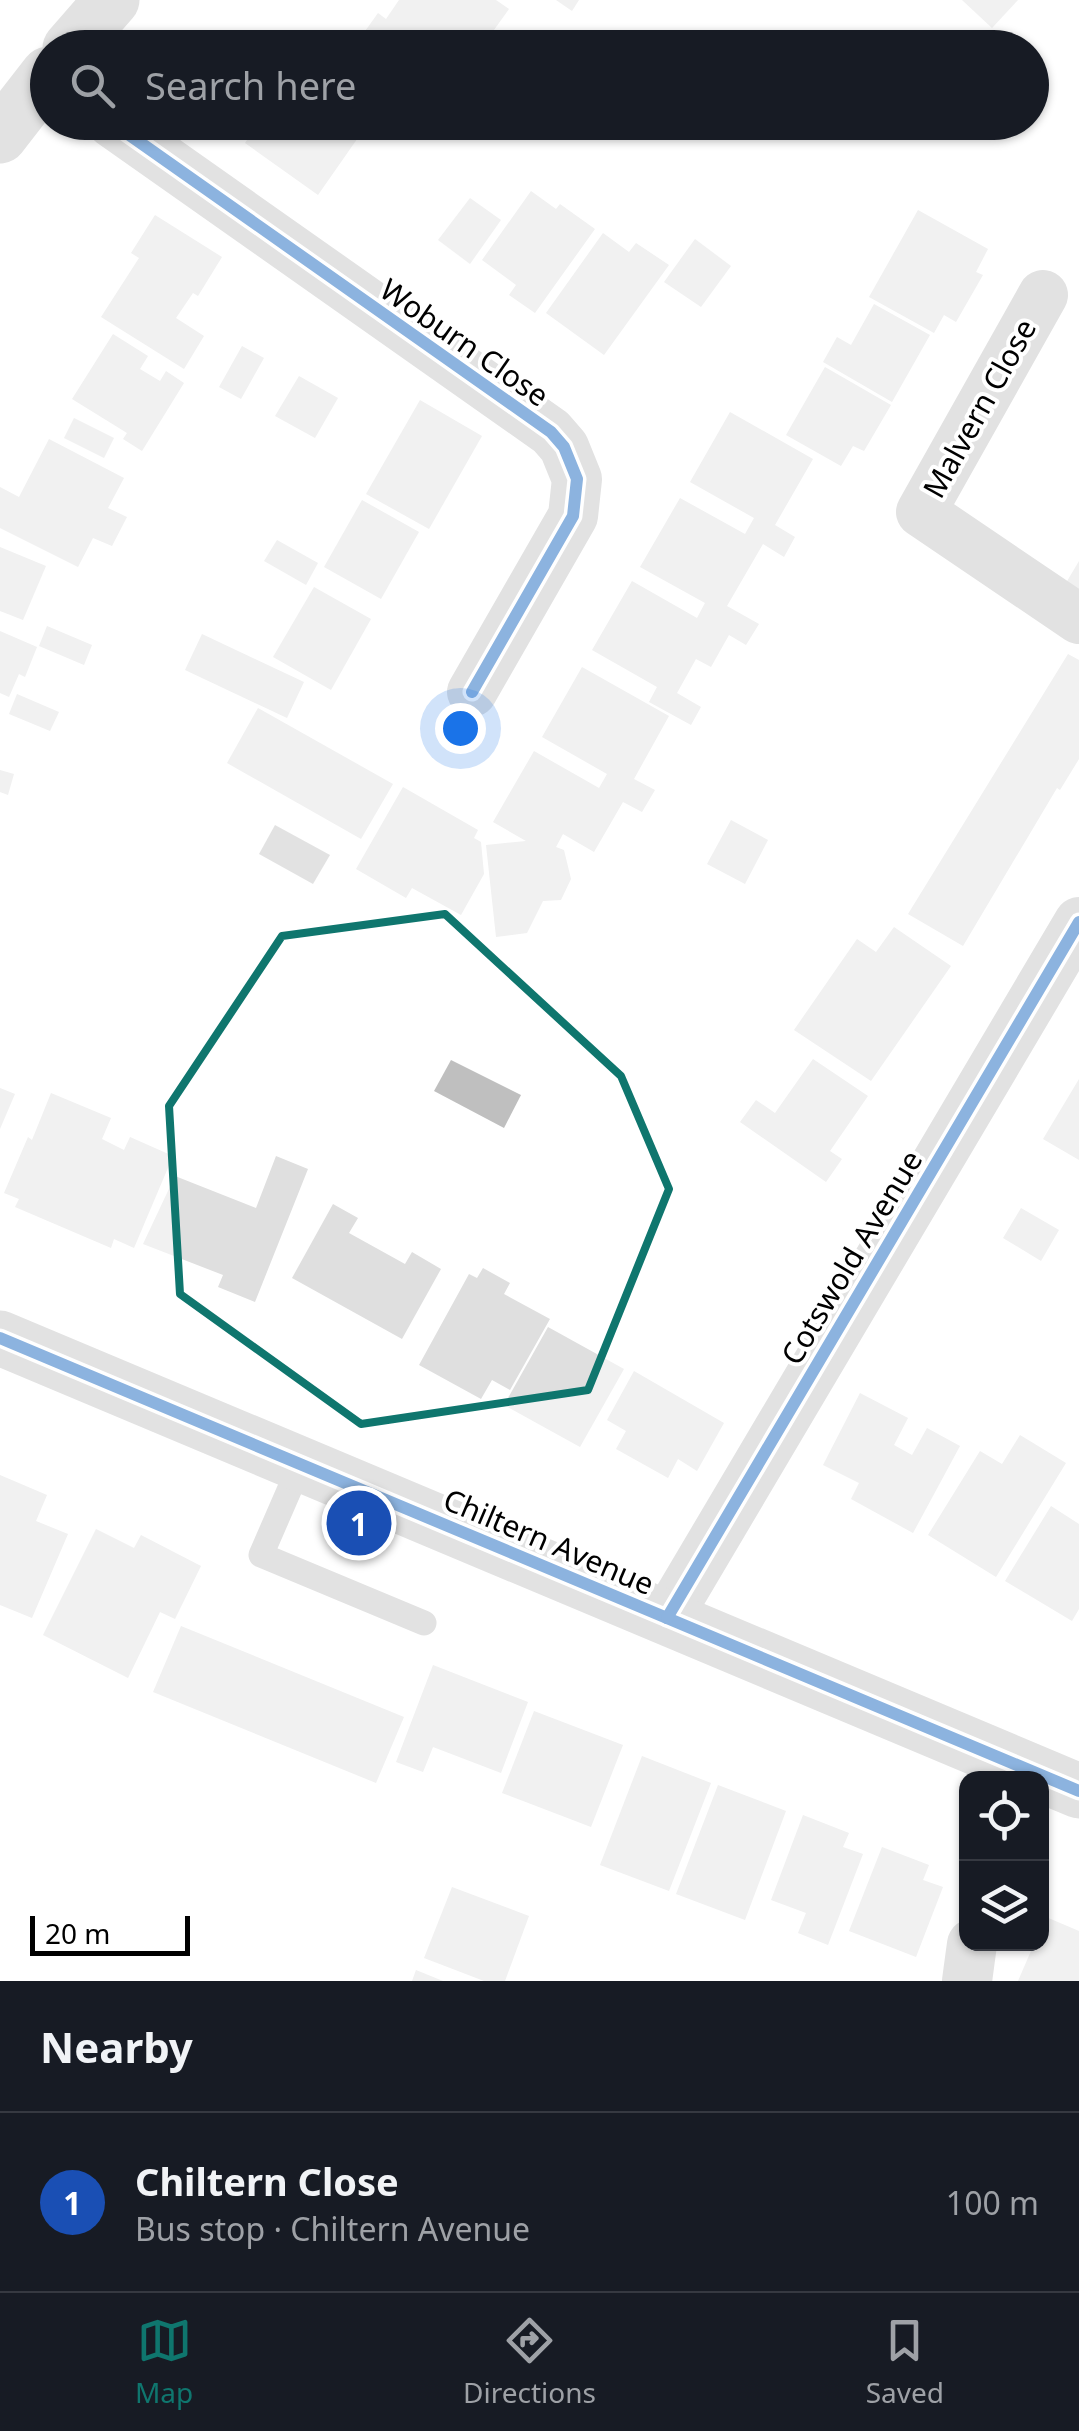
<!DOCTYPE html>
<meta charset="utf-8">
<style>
body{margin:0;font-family:"Noto Sans",sans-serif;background:#242831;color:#f1f3f6}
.controls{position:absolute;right:30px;bottom:30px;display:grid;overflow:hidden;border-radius:20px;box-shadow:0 2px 8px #0004}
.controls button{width:90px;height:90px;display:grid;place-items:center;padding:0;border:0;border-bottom:2px solid #363941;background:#171b24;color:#f1f3f6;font:50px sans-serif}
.scale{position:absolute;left:30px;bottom:25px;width:160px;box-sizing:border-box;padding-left:10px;border:5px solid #000;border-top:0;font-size:28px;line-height:35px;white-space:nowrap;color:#000;-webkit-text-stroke:8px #fff;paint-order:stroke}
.you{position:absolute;left:460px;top:728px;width:35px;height:35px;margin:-25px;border:8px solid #fff;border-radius:50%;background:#1a73e8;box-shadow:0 0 0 15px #1a73e833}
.badge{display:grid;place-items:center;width:65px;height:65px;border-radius:50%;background:#0f766e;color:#fff;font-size:32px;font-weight:700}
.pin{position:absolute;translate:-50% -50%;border:5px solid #fff;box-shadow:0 2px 10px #0006}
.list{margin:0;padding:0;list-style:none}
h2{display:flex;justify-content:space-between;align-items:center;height:130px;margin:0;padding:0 40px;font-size:42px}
h2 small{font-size:32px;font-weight:400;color:#9ea1a6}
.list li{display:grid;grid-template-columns:65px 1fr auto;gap:30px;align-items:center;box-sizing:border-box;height:180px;padding:0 40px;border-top:2px solid #363941}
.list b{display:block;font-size:38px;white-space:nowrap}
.list p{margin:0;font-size:32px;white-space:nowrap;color:#9ea1a6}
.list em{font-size:32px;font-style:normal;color:#9ea1a6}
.icon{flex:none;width:55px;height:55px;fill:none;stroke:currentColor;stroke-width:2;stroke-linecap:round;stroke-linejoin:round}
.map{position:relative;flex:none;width:1079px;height:1981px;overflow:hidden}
.search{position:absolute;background:#171b24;box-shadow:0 2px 8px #0004;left:30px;right:30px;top:30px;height:110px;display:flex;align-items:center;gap:25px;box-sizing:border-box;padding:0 35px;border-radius:55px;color:#9ea1a6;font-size:38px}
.sheet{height:310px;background:#171b24}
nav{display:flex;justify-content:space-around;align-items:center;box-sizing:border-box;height:140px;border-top:2px solid #363941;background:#171b24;font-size:28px;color:#9ea1a6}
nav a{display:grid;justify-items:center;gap:5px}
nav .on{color:#0f766e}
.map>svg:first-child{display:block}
.water{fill:#bfbfbf}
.building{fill:#dfdfdf}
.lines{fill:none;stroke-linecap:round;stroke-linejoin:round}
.service{stroke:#bebebe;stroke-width:25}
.minor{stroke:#bebebe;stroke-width:50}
.tertiary{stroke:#bebebe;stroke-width:55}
.cycleway-casing{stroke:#fff;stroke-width:19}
.cycleway{stroke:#0057b8;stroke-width:12}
.marked{fill:none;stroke:#0f766e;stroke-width:8;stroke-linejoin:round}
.labels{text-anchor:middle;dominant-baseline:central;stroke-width:8;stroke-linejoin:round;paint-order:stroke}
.street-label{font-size:30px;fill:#000;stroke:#fff}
</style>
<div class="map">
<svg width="1079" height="1981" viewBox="0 0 1079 1981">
<rect width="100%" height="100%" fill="#fff"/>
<!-- water -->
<g class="water">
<path d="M 275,825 L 330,855 L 313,884 L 259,854 Z"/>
<path d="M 451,1060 L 521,1095 L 504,1128 L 434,1091 Z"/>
</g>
<!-- building -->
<g class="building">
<path d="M 399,0 L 496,0 L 509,9 L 481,48 L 353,48 L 378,13 L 386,19 Z"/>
<path d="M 556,0 L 579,0 L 572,11 Z"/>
<path d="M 962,0 L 1018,0 L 992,28 Z"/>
<path d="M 259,122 L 377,122 L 368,136 L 362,132 L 318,195 L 245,143 Z"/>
<path d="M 531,191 L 556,209 L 560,204 L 595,229 L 535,313 L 509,295 L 516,285 L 482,260 Z"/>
<path d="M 470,198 L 501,220 L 470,264 L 438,240 Z"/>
<path d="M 918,210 L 988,249 L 976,272 L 983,275 L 956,322 L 944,315 L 934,333 L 869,297 Z"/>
<path d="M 155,215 L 222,257 L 198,296 L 193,293 L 176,318 L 204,336 L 184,369 L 101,317 L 139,258 L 131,253 Z"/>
<path d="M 603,233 L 629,252 L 636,243 L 669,265 L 604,355 L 546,313 Z"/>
<path d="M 695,239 L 731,266 L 701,307 L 664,282 Z"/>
<path d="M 874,304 L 930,335 L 892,402 L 823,362 L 837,337 L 851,345 Z"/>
<path d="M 113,334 L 148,356 L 140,369 L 160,381 L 166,371 L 184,383 L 142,451 L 123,439 L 127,433 L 72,399 Z"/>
<path d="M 242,346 L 264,358 L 241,399 L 219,387 Z"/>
<path d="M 825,367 L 891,405 L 864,451 L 853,446 L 841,466 L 786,435 Z"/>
<path d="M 299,376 L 338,398 L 315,438 L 275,416 Z"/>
<path d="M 420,400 L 482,436 L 429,529 L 366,494 Z"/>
<path d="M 730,412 L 813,459 L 775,525 L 795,537 L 784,557 L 763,544 L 727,606 L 759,624 L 746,645 L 729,635 L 711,667 L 696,659 L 677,693 L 701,707 L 691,725 L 649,702 L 657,687 L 592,650 L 632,581 L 697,618 L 705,603 L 640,567 L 680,498 L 745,534 L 754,518 L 690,482 Z"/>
<path d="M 74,418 L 114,438 L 104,458 L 64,438 Z"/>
<path d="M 49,439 L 124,478 L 108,508 L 127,517 L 112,546 L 93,538 L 78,567 L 0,528 L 0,487 L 19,497 Z"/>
<path d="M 362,500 L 419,532 L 381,599 L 324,567 Z"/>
<path d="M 277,540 L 318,563 L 306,585 L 264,561 Z"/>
<path d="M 0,547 L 46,566 L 23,620 L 0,611 Z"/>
<path d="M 1079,561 L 1079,598 L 1063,588 Z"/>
<path d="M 314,587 L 371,619 L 331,690 L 273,657 Z"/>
<path d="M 47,626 L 92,645 L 84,665 L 39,646 Z"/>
<path d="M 0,631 L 37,647 L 25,677 L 19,674 L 9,697 L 0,693 Z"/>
<path d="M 202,634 L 304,682 L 287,718 L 185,670 Z"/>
<path d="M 1068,654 L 1079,660 L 1079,759 L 1060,790 L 1057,788 L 963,946 L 908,914 Z"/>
<path d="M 582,667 L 669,716 L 634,779 L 655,790 L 642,812 L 623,802 L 594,852 L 563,834 L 556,847 L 564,850 L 571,879 L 561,900 L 543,901 L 527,933 L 496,937 L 486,845 L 526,841 L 493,822 L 534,751 L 599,788 L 607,774 L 542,737 Z"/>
<path d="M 17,694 L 59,712 L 50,731 L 9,714 Z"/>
<path d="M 258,708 L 393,784 L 361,839 L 227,763 Z"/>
<path d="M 0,770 L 14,774 L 8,795 L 0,792 Z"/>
<path d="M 403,787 L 478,830 L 474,838 L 481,842 L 484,874 L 461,915 L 412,888 L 406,898 L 356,869 Z"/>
<path d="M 731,820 L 768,840 L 745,884 L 707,864 Z"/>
<path d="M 894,927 L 951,966 L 871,1081 L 794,1030 L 857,939 L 876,952 Z"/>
<path d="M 813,1059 L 868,1096 L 830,1151 L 842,1159 L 826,1182 L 740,1122 L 756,1100 L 775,1113 Z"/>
<path d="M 1079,1079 L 1079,1160 L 1043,1139 Z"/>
<path d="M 0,1088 L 15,1094 L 0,1129 Z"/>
<path d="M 51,1093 L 111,1118 L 102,1139 L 124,1150 L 130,1137 L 173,1156 L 134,1248 L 114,1239 L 111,1248 L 15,1207 L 19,1199 L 4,1193 L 28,1137 L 32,1140 Z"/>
<path d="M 276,1156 L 308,1169 L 255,1302 L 218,1287 L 223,1275 L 143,1244 L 175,1176 L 256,1208 Z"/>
<path d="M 333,1204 L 358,1218 L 349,1233 L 405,1264 L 412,1252 L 441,1269 L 402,1339 L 292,1278 Z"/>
<path d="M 1021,1208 L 1059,1230 L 1041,1261 L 1003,1238 Z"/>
<path d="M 483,1268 L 510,1283 L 504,1294 L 550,1319 L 510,1390 L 492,1380 L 481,1399 L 419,1365 L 469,1274 L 477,1278 Z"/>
<path d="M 548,1327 L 624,1369 L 580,1447 L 504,1405 Z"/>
<path d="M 634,1371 L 724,1423 L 697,1471 L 678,1459 L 668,1478 L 616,1449 L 626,1431 L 607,1420 Z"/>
<path d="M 860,1393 L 908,1418 L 894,1445 L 912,1455 L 927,1428 L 960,1446 L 913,1533 L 851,1499 L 859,1483 L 823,1465 Z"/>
<path d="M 1020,1435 L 1066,1463 L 996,1577 L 928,1535 L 980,1451 L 1002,1464 Z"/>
<path d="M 0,1475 L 47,1495 L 36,1521 L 68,1534 L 32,1618 L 0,1605 Z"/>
<path d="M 1051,1506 L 1079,1524 L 1079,1609 L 1072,1621 L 1005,1581 Z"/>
<path d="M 96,1529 L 134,1548 L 141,1535 L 201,1566 L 175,1619 L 160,1612 L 128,1678 L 43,1635 Z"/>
<path d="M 181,1626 L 404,1717 L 376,1783 L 153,1692 Z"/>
<path d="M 433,1665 L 528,1702 L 501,1773 L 433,1747 L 423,1772 L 396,1762 Z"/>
<path d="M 534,1711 L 623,1745 L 591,1827 L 502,1793 Z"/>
<path d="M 642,1756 L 711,1783 L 669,1891 L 600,1865 Z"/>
<path d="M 718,1785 L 786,1811 L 745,1920 L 676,1894 Z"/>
<path d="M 803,1815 L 849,1833 L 843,1847 L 863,1854 L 828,1945 L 798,1933 L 806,1913 L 771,1900 Z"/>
<path d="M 882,1847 L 929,1865 L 923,1880 L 943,1887 L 916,1957 L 849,1931 Z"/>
<path d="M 452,1887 L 529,1916 L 505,1981 L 484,1981 L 424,1958 Z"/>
<path d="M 1046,1917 L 1079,1931 L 1079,1981 L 1018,1981 L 1034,1944 L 1042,1944 L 1042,1927 Z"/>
<path d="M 416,1970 L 443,1981 L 412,1981 Z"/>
</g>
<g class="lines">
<!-- service -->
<path class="service" d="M 301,1463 L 261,1555 L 424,1623"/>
<!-- minor -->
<g class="minor">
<path d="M 111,122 L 551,432 L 564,447 L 577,479 L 573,516 L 472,692"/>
<path d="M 1043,295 L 921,512 L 1079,619"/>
<path d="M 667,1618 L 1079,922"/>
<path d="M 967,1981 L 972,1944"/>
</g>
<!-- tertiary -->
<g class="tertiary">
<path d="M 70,48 L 112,0"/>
<path d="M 0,136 L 48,74"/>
<path d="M 0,1338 L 1079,1791"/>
</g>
<!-- cycleway casing -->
<g class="cycleway-casing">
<g id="cycleway">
<path d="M 111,122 L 551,432 L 564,447 L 577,479 L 573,516 L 472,692"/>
<path d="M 0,1338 L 1079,1791"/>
<path d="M 667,1618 L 1079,922"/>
</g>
</g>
<!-- cycleway -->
<use href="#cycleway" class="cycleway"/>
</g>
<!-- marked area -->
<path d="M0 0H1079V1981H0ZM 445,914 L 621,1076 L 669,1189 L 588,1390 L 361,1424 L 180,1294 L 169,1106 L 282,936 Z" fill="#fff" fill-opacity=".55" fill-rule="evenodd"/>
<path class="marked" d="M 445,914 L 621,1076 L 669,1189 L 588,1390 L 361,1424 L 180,1294 L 169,1106 L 282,936 Z"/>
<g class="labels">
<!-- street labels -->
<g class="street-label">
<text transform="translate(465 342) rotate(35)">Woburn Close</text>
<text transform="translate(979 408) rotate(-61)">Malvern Close</text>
<text transform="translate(851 1257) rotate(-59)">Cotswold Avenue</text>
<text transform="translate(549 1541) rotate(23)">Chiltern Avenue</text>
</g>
</g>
</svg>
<div class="controls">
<button><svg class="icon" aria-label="locate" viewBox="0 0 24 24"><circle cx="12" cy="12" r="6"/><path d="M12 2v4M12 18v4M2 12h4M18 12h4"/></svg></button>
<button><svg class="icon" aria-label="layers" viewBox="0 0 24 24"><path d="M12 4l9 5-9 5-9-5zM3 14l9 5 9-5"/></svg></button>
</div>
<div class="scale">20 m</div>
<div class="you"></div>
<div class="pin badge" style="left:359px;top:1523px;background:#1a4fb4">1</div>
<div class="search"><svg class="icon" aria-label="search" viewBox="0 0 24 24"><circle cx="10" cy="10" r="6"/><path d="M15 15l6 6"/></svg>Search here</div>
</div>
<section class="sheet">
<h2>Nearby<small></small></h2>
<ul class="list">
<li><span class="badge" style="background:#1a4fb4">1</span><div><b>Chiltern Close</b><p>Bus stop · Chiltern Avenue</p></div><em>100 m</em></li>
</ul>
</section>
<nav>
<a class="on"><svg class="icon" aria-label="map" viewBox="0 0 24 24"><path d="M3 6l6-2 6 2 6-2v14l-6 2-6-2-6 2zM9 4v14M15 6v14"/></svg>Map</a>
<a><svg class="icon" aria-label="directions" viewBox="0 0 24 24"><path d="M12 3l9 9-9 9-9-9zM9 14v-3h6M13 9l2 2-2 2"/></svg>Directions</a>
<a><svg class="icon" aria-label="saved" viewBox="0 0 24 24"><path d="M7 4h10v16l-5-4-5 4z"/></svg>Saved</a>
</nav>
